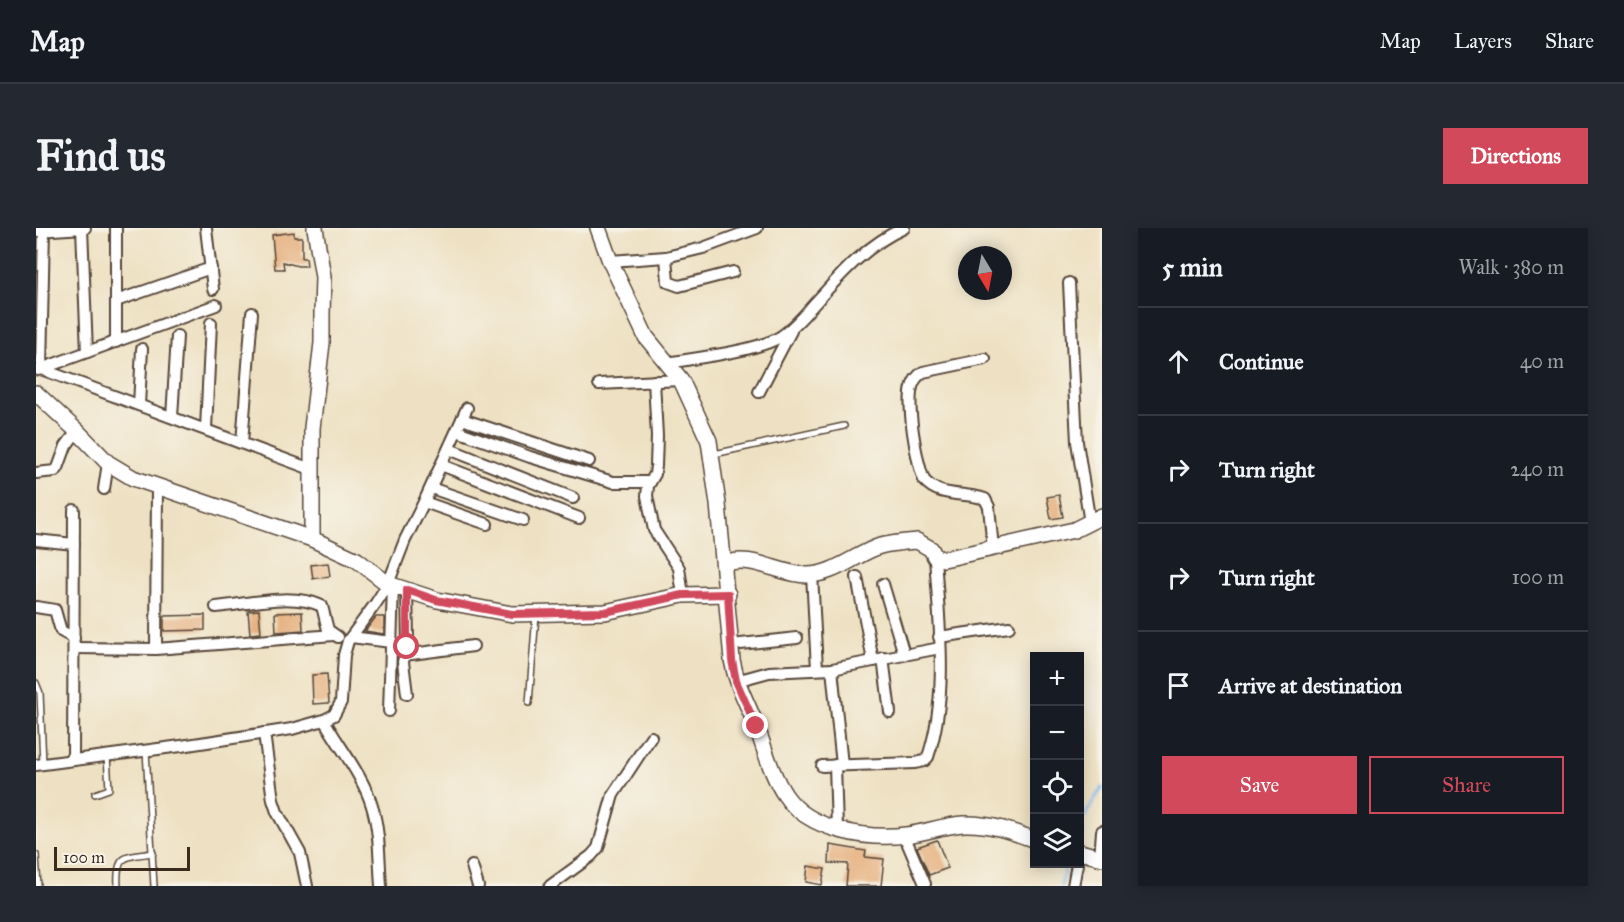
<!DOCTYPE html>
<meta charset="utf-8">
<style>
body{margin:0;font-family:"IM FELL Great Primer",serif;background:#242831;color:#f1f3f6}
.controls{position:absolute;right:18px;bottom:18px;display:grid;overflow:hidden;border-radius:0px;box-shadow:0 3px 15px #0003}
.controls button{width:54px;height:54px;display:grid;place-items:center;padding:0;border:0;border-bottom:2px solid #363941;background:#171b24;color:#f1f3f6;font:30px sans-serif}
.compass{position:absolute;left:922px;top:18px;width:54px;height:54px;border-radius:50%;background:#171b24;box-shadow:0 3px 15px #0003;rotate:170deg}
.scale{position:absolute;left:18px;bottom:15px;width:136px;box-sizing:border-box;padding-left:6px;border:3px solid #3b2a1e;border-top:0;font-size:16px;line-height:21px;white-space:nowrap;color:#3b2a1e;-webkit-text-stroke:4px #f7f3e8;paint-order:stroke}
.stop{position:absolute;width:18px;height:18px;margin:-14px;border:4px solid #d1495b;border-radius:50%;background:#fff}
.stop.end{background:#d1495b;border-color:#fff;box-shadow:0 2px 6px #0008}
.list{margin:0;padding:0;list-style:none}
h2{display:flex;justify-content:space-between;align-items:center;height:78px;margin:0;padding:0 24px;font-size:26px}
h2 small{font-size:20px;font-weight:400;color:#9ea1a6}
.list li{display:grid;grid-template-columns:39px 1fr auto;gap:18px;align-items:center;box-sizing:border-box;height:108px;padding:0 24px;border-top:2px solid #363941}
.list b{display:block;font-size:22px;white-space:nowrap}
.list em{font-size:20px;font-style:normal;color:#9ea1a6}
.actions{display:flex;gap:12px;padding:18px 24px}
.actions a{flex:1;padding:14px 0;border:2px solid #d1495b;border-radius:0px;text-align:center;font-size:21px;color:#d1495b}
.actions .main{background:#d1495b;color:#fff}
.icon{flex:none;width:33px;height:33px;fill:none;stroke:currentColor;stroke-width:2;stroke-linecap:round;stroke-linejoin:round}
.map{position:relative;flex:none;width:1066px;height:658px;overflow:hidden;border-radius:0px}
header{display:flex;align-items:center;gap:36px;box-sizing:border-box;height:84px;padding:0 30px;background:#171b24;border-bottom:2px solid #363941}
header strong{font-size:28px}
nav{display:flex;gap:33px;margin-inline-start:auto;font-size:21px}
.intro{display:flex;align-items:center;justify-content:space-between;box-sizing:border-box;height:144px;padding:0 36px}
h1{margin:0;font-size:42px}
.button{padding:15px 27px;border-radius:0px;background:#d1495b;color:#fff;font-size:21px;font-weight:700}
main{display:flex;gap:36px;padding:0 36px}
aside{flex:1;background:#171b24;border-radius:0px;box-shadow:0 3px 15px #0003}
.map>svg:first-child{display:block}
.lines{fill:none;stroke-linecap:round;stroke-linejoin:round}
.stream{stroke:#81b8f1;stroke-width:3}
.building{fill:#e5ac78}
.lane-casing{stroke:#564537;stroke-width:8}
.street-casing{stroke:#564537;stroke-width:14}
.secondary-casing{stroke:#564537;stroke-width:18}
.lane{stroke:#fff;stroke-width:5}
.street{stroke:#fff;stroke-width:10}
.secondary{stroke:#fff;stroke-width:15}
.route{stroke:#d1495b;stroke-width:8}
</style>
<header>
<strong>Map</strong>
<nav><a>Map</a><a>Layers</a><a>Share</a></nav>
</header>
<div class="intro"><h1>Find us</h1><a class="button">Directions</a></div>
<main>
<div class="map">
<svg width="1066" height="658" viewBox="0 0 1066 658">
<rect width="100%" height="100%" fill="#f7f3e8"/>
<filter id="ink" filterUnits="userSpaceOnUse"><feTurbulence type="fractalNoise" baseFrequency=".0167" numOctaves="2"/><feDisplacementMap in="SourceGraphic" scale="12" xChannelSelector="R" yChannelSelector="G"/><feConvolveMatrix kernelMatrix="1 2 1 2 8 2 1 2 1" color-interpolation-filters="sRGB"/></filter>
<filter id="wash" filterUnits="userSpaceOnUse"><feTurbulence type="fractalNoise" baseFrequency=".008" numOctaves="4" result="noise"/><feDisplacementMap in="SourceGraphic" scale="24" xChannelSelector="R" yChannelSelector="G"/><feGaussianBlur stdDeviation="1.35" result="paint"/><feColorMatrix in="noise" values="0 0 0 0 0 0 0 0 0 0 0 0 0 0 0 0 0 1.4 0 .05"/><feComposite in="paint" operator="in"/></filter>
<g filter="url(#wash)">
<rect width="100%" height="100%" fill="#eee1c3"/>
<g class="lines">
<!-- stream -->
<g class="stream">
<path d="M 1044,596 L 1066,559"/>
<path d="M 1025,658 L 1030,636"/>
</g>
</g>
<g id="blocks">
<!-- building -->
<g class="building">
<path d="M 258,4 L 258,9 L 266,9 L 266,30 L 270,30 L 271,38 L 262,38 L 247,34 L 248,41 L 239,41 L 236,7 Z"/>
<path d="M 1023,267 L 1027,289 L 1015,291 L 1011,269 Z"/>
<path d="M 292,335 L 294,348 L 277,351 L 275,337 Z"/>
<path d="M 223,382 L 225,405 L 214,406 L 212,383 Z"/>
<path d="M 266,384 L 267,402 L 240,404 L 239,385 Z"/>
<path d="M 169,387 L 169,402 L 128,403 L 128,388 Z"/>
<path d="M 340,389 L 348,389 L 348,406 L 329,403 Z"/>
<path d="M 291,446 L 293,475 L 277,476 L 276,447 Z"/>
<path d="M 901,612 L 912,640 L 893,647 L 881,619 Z"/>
<path d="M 794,617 L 830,623 L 829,629 L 848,631 L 845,658 L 810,658 L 812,636 L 793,635 Z"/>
<path d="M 772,638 L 789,641 L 786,657 L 770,654 Z"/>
</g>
</g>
</g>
<g filter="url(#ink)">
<use href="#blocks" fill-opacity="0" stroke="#564537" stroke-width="1.5"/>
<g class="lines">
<!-- lane casing -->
<g class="lane-casing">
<g id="lane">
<path d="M 678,226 L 808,198"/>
<path d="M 0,455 L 4,465 L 7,536"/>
<path d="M 493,475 L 500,387"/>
<path d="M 110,523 L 118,658"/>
<path d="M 59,566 L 73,561 L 71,528"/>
<path d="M 0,627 L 2,658"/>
<path d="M 82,658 C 80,626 89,629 117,625"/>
</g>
</g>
<!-- street casing -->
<g class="street-casing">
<g id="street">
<path d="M 8,0 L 5,141 L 275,241"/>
<path d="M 46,0 L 51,124"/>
<path d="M 170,0 L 177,61"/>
<path d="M 0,3 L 49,0"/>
<path d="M 630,29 L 632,54 L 643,58 L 697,44"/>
<path d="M 574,33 L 630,29 L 667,20 L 721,0"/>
<path d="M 1033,55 L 1041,214 L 1054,295"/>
<path d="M 80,73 L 175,40"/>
<path d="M 80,114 L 80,0"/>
<path d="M 949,131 L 887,144 C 881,148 878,152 876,159 C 871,179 880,232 888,252 C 903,270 929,264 949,271 L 953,279 L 957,321"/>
<path d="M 631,135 C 660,130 721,123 744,109 C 758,100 769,86 780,74 C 806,45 832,16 868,0"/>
<path d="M 2,142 L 180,77"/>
<path d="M 618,153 L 621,208 L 620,238 L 619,246 L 612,258 L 611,268 L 618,302 L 643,340 L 647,367"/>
<path d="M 563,156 L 645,152"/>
<path d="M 723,164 L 755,103"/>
<path d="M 103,177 L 106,121"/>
<path d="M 136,189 L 141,108"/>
<path d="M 426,191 L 553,233"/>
<path d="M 170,201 L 175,95"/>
<path d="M 421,203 L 494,229 L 577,254 L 614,254"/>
<path d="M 206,215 L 216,85"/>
<path d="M 413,221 L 537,270"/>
<path d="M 405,237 L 543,290"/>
<path d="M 0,245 L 19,243 L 22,240 L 30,218 L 41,203"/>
<path d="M 395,260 L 487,292"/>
<path d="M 68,261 L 72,235"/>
<path d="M 388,274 L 451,296"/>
<path d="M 0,312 L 38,316"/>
<path d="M 776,346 L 781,441"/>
<path d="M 821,349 L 837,433"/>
<path d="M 847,356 L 868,426"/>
<path d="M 0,379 L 19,382 L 25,403 L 38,410"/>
<path d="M 180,379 C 213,376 255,364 286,378 L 292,402 L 302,409"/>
<path d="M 315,409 L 355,414"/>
<path d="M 903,409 L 973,399"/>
<path d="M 695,417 L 761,410"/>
<path d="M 38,420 L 120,421 L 298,407"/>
<path d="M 120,421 L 121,259"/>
<path d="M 368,427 L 437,418"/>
<path d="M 847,430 L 854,484"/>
<path d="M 796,441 L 806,537"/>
<path d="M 700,453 L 733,444 L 796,441 L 904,420"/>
<path d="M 371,466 L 367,434 L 372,412 L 371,362"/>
<path d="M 353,483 L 357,357"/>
<path d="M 288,492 C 304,520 327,548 336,578 C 344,604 343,632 345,658"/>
<path d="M 228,505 L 237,572 L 241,584 L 264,625 L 271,658"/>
<path d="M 37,532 L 38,282"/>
<path d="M 0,537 L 145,518 L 256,501 L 288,492 L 298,487 L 305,474 L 308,427 L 312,413 L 340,375 L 352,356 L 369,312 L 388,274 L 431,180"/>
<path d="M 799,537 L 801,602"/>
<path d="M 786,538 L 879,535 L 888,533 L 892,529 C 913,466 903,395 899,329"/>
<path d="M 868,607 L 889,656"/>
<path d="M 1064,630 L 1066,603"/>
<path d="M 436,638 L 442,658"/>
<path d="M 514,658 L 555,628 L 562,620 L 577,567 L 615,509"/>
<path d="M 1037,658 L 1041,636"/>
</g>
</g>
<!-- secondary casing -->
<g class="secondary-casing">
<g id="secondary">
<path d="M 562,0 L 574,33 L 610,109 L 645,152 L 673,213 L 682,276 L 696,432 C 701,459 712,476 721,500 C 729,522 736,548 749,567 C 772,602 831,612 870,607 C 889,605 908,597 928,596 C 953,595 975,603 999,612"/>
<path d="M 0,165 L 41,203 L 72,235 L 97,250 L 276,311 L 321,332 L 352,356 L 401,372 L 476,386 L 569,384 L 647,367 L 692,366"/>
<path d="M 276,311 L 276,200 L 286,115 L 286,85 L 287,49 L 279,0"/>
<path d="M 689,336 C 714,325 744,347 771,347 C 798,347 820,326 844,318 C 856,315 869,314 881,313 L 895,321 L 899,329 L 908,331 L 1038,302 L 1066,288"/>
<path d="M 1044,624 L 1066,630"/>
</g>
</g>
<!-- lane -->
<use href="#lane" class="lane"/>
<!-- street -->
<use href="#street" class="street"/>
<!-- secondary -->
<use href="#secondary" class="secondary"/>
</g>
</g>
<g class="lines" filter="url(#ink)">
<!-- route -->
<path class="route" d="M 371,419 L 371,362 L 400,372 L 476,386 L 569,384 L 647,367 L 692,366 L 696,432 L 700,453 L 720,498"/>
</g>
</svg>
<div class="controls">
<button>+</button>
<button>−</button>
<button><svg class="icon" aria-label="locate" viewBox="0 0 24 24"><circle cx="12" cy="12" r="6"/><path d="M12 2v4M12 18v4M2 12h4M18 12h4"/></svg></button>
<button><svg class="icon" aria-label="layers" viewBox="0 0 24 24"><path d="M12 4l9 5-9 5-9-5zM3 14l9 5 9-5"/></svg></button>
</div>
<svg class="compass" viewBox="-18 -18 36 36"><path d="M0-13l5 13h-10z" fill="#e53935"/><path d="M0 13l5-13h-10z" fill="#9ea1a6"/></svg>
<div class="scale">100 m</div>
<div class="stop" style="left:371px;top:419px"></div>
<div class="stop end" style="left:720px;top:498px"></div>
</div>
<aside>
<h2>5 min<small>Walk · 380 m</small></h2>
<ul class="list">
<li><svg class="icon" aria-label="ahead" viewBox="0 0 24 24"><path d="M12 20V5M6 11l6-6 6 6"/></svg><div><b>Continue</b></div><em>40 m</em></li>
<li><svg class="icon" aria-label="right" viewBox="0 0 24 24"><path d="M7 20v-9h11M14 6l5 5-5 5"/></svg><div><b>Turn right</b></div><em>240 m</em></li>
<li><svg class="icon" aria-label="right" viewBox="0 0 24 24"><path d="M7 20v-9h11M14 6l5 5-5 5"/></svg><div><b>Turn right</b></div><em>100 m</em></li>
<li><svg class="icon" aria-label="arrive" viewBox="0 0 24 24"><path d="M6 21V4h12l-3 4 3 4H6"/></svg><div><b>Arrive at destination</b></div></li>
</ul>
<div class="actions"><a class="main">Save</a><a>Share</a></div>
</aside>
</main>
